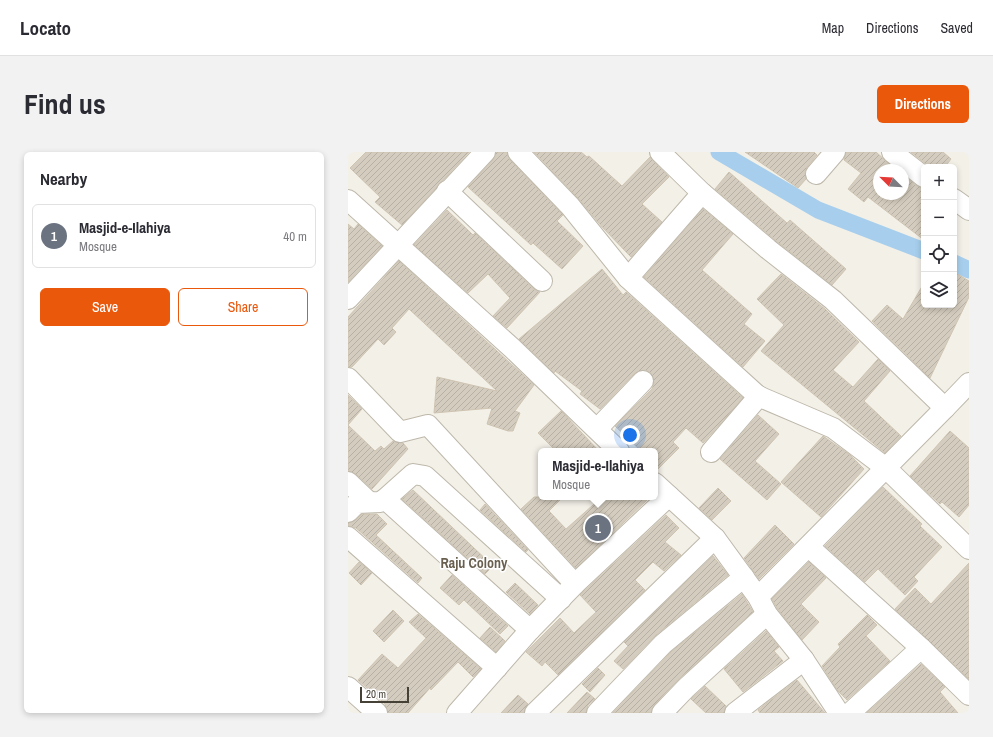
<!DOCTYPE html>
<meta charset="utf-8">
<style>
body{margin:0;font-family:"Archivo Narrow",sans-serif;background:#f2f2f3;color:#2b2b33}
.controls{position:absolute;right:12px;top:12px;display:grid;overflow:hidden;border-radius:6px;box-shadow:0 2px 6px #0003}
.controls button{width:36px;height:36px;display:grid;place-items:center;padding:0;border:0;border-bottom:1px solid #e1e1e2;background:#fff;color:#2b2b33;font:20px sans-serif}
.compass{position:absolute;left:525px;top:12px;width:36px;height:36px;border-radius:50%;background:#fff;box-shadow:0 2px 6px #0003;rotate:294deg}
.scale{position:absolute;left:12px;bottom:10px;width:49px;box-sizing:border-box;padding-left:4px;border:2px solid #464137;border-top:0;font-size:11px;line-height:14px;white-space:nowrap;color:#464137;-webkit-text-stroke:3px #fff;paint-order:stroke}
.you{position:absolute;left:282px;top:283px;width:14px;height:14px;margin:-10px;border:3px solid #fff;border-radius:50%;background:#1a73e8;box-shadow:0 0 0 6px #1a73e833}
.badge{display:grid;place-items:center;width:26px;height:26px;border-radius:50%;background:#ea580c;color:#fff;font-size:13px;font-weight:700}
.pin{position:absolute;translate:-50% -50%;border:2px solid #fff;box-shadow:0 1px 4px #0006}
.popup{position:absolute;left:190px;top:296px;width:120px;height:52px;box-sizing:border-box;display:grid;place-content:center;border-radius:6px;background:#fff;filter:drop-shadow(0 1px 3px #0005);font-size:13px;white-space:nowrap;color:#7c7c81}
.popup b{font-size:15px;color:#2b2b33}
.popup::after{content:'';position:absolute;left:50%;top:100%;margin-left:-8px;border:8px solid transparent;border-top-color:#fff}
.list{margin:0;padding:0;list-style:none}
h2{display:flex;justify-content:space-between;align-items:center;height:52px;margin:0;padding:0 16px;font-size:17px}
h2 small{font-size:13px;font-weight:400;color:#7c7c81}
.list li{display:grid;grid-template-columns:26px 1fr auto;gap:12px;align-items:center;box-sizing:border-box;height:64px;margin:0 8px 8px;padding:0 8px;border:1px solid #e1e1e2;border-radius:6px}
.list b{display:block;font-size:15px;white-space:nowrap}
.list p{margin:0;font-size:13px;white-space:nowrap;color:#7c7c81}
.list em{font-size:13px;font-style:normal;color:#7c7c81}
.actions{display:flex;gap:8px;padding:12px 16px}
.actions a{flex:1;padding:9px 0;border:1px solid #ea580c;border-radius:6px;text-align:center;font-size:14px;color:#ea580c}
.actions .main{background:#ea580c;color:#fff}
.icon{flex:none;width:22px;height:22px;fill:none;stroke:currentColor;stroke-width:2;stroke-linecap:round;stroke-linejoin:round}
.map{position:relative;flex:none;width:621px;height:561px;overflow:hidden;border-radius:6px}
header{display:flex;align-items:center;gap:24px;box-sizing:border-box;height:56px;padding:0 20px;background:#fff;border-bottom:1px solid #e1e1e2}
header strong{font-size:19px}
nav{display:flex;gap:22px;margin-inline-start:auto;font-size:14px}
.intro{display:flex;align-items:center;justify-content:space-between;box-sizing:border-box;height:96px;padding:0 24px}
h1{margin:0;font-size:28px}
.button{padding:10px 18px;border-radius:6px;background:#ea580c;color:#fff;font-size:14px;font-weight:700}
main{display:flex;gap:24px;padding:0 24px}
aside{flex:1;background:#fff;border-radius:6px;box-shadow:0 2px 6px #0003}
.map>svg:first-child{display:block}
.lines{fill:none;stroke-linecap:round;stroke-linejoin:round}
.canal{stroke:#a7cfed;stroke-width:17}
.building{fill:url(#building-hatch);stroke:#cfc4b2}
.minor-casing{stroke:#beb8ab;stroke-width:22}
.minor{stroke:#fff;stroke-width:20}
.labels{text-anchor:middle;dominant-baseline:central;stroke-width:3;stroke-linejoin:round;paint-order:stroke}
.neighbourhood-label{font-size:14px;font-weight:bold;fill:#695f4f;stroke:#fff}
</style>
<header>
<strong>Locato</strong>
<nav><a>Map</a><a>Directions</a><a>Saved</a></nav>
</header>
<div class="intro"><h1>Find us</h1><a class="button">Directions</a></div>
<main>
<aside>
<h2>Nearby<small></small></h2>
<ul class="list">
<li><span class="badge" style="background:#6b7280">1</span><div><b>Masjid-e-Ilahiya</b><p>Mosque</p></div><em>40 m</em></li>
</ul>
<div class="actions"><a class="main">Save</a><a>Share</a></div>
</aside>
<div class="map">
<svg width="621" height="561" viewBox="0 0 621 561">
<defs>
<pattern id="building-hatch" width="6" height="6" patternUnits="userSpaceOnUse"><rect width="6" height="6" fill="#d4ccbe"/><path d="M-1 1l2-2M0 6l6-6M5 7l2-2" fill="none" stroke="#b7b0a4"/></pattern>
</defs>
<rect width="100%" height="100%" fill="#f3f0e8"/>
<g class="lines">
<!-- canal -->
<g class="canal">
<path d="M 371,0 L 470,58 L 576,99"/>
<path d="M 606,111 L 621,118"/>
</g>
</g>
<!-- building -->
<g class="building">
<path d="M 18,0 L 121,0 L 54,73 L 27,50 L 32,45 L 2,16 Z"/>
<path d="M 148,0 L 159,0 L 162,8 L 215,63 L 209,69 L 235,94 L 214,117 L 185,91 L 183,93 L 120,35 L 145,8 Z"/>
<path d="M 186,0 L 233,0 L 239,5 L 241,4 L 274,34 L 302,5 L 321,25 L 294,52 L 314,70 L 283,105 L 255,76 L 230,46 Z"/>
<path d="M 397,0 L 466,0 L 469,3 L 459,15 L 457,20 L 458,27 L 450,36 Z"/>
<path d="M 498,0 L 528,0 L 548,18 L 531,18 L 531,42 L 555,42 L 555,23 L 569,34 L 576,36 L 576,88 L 520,45 L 516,50 L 500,37 L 513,21 L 496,8 Z"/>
<path d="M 563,0 L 595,0 L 603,7 L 597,15 L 582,15 Z"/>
<path d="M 381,20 L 439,71 L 442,68 L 498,117 L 484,133 L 427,88 L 367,37 Z"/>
<path d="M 355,57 L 385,82 L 354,118 L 404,162 L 396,172 L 417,189 L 395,215 L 296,125 Z"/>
<path d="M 99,58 L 125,83 L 127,81 L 186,137 L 192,140 L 159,176 L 145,164 L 162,146 L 140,122 L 120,141 L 66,93 Z"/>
<path d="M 0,72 L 6,77 L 10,72 L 34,94 L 0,130 Z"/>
<path d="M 51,109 L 186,233 L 167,259 L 172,261 L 165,279 L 160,279 L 139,272 L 144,256 L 86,261 L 89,225 L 149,239 L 61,157 L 44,176 L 48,180 L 36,193 L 30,187 L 4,215 L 0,215 L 0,165 Z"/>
<path d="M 254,117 L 275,143 L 278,140 L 395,246 L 355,291 L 338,276 L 325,290 L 331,296 L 307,320 L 307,299 L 293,299 L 267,274 L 304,237 L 306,231 L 303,221 L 297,218 L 287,221 L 252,257 L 232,242 L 234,239 L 207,219 L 206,221 L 171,187 Z"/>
<path d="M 606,120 L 621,129 L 621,145 L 582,226 L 524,169 L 539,153 L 555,167 L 576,131 L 576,153 L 606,153 Z"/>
<path d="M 433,122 L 477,157 L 511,190 L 485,218 L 505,235 L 530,207 L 542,219 L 516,249 L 553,284 L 537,301 L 413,199 L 436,173 L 409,147 Z"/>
<path d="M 0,243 L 14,257 L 0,273 Z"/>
<path d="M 213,259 L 215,261 L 251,299 L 208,299 L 190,281 Z"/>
<path d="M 410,263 L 431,282 L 407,309 L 433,332 L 419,348 L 372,307 Z"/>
<path d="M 0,273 L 27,299 L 33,294 L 36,297 L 45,289 L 55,291 L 60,297 L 24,337 L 8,322 L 0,319 Z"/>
<path d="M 602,279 L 621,296 L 621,353 L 611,365 L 594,350 L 592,352 L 562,324 Z"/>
<path d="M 475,284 L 502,303 L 516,317 L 473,365 L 433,330 Z"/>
<path d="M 535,335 L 574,372 L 572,374 L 594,395 L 566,425 L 570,429 L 557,443 L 530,417 L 517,430 L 477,394 Z"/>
<path d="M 370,336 L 383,349 L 364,368 L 351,356 Z"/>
<path d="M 65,338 L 145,414 L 137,422 L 54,347 Z"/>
<path d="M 186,345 L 215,345 L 201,359 L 218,377 L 254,345 L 296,345 L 299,348 L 228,416 L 173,357 Z"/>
<path d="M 137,352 L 180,398 L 178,400 L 132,358 Z"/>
<path d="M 14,362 L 29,362 L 39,372 L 28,383 L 74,426 L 70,431 L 8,376 L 0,374 L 0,371 L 8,368 Z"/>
<path d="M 318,363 L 331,376 L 317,390 L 333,403 L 316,419 L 305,410 L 287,428 L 297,438 L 210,523 L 197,510 L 194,514 L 178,500 L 212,466 L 226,481 L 248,460 L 232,443 Z"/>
<path d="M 427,373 L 446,392 L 411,427 L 396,406 Z"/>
<path d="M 365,404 L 380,423 L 308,483 L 275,517 L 266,509 L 280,494 L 276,490 Z"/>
<path d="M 11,410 L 24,421 L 13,433 L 1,421 Z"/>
<path d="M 461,410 L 478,426 L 453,452 L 471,470 L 454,488 L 429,456 L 424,447 Z"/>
<path d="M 621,411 L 621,527 L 547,457 L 567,436 L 583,452 Z"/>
<path d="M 104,423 L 160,474 L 152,482 L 116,448 L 111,453 L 92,436 Z"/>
<path d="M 167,431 L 190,453 L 182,462 L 158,440 Z"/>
<path d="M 394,442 L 405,460 L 330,528 L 306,553 L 303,561 L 265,561 L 323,500 Z"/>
<path d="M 45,458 L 56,469 L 36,490 L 25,479 Z"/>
<path d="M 70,462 L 133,517 L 125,525 L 110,510 L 83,538 L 82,536 L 60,561 L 40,561 L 37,552 L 10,528 L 34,502 L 50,516 L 78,486 L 61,470 Z"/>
<path d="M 519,463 L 529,473 L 518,484 L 542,509 L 499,548 L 489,538 L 474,514 L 492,495 L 490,492 Z"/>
<path d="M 142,475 L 157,489 L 148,500 L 132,486 Z"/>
<path d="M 418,479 L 431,495 L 426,499 L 435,509 L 395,540 L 376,517 Z"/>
<path d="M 573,512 L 597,535 L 592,540 L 610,561 L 519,561 Z"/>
<path d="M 250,516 L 257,523 L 242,540 L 234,532 Z"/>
<path d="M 449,528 L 477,561 L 412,561 L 410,558 Z"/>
<path d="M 357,534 L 378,554 L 376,561 L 358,561 L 343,547 Z"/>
<path d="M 239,540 L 247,547 L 240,553 L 238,561 L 219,561 Z"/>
<path d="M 170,543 L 180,552 L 176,561 L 153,561 Z"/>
</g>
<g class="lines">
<!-- minor casing -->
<g class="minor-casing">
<g id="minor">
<path d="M 170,0 L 222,54 L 280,126 L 410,244 L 485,276 L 538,316 L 621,397"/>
<path d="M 312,0 L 354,41 L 420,97 L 485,148 L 597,256 L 410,445"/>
<path d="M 544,0 L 576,25"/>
<path d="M 468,22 L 487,0"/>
<path d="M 99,39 L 194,129"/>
<path d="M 606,47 L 621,58"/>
<path d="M 0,48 L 164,196 L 271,299"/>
<path d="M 280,126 L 354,41"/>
<path d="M 0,147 L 137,0"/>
<path d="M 0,226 L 52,280 L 80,273 L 227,432"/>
<path d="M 597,256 L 621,231"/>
<path d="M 249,277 L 295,229"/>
<path d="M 363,300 L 411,244"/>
<path d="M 0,330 L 20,349"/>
<path d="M 307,331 L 367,386 L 410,445 L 419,462 L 456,508 L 491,561"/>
<path d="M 37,347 L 182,478"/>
<path d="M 0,360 L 9,351 L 32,350 L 37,347 L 65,322 L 77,324 L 213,447"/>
<path d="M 0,385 L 149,516"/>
<path d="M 461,395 L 573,496 L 621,543"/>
<path d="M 0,535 L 29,561"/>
<path d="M 109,561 L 182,478 L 227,432 L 321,344"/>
<path d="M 187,561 L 367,386"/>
<path d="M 249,561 L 315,492 L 396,425"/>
<path d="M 314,561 L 338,536 L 419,462"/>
<path d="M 387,561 L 456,508"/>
<path d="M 502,561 L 573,496"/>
</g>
</g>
<!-- minor -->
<use href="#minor" class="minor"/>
</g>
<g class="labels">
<!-- neighbourhood labels -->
<g class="neighbourhood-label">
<text x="126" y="411">Raju Colony</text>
</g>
</g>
</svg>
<div class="controls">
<button>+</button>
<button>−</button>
<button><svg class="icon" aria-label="locate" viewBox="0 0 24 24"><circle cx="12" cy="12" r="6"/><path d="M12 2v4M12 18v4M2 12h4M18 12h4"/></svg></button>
<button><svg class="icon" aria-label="layers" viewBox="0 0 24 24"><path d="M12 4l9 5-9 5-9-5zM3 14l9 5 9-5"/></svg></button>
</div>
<svg class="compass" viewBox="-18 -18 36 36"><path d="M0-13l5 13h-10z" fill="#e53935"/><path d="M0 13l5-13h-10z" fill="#7c7c81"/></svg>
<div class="scale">20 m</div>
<div class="you"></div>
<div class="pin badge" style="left:250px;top:376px;background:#6b7280">1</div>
<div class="popup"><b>Masjid-e-Ilahiya</b>Mosque</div>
</div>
</main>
